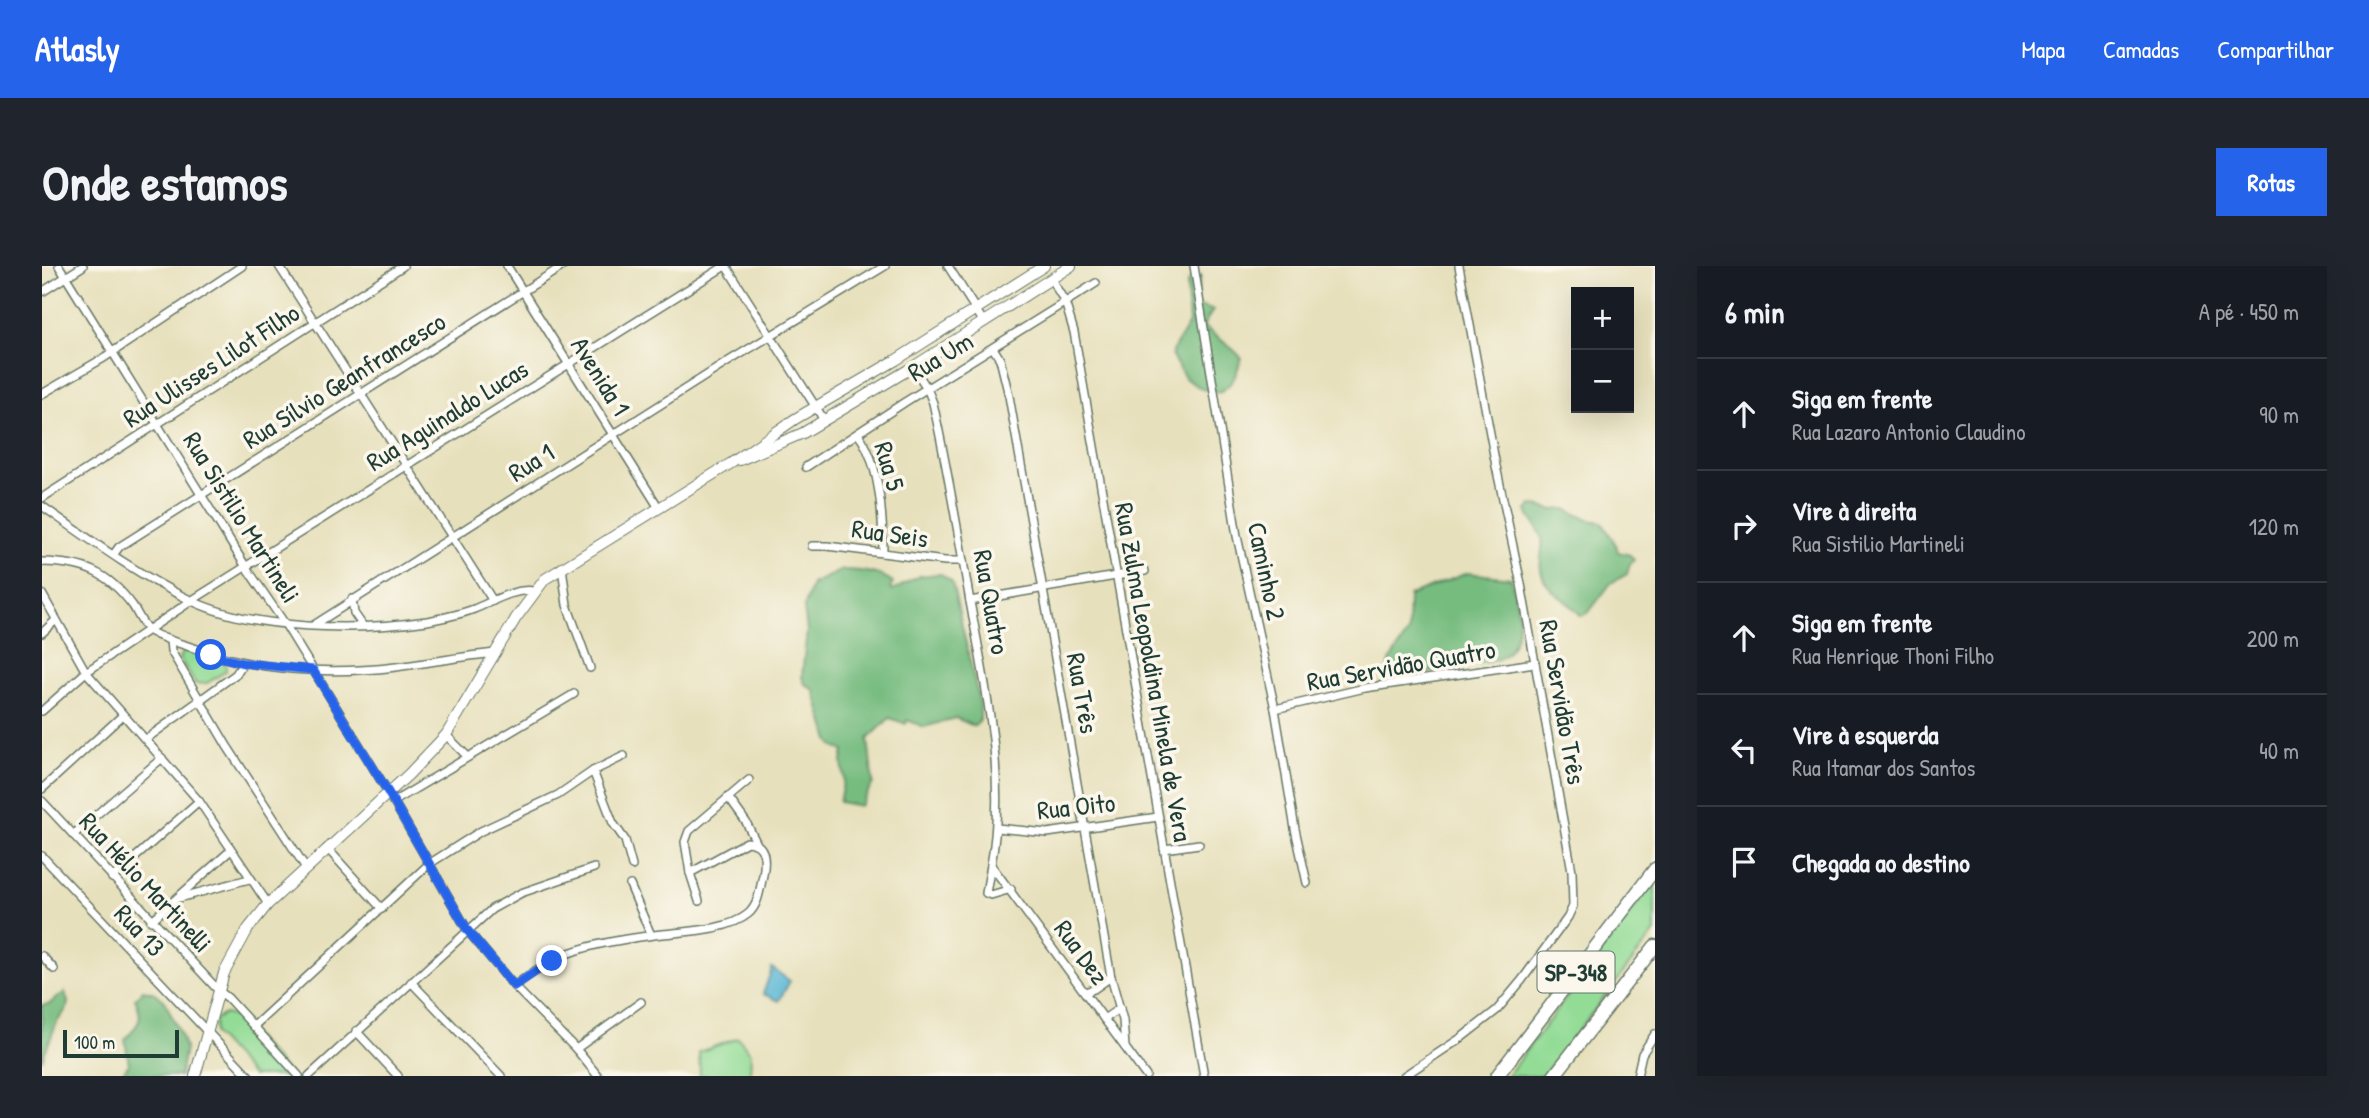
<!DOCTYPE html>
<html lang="pt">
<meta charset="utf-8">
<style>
body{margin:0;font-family:"Patrick Hand",sans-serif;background:#20242c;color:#f1f3f6}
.controls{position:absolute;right:21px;top:21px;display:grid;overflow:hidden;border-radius:0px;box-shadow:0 7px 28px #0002}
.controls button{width:63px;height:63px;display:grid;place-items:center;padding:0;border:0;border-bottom:2px solid #363941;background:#171b24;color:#f1f3f6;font:35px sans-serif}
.scale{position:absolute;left:21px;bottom:18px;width:116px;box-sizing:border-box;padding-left:7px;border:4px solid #1f3d34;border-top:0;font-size:19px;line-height:24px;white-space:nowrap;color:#1f3d34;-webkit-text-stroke:5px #fbf7ec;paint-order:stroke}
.stop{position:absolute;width:21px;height:21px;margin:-16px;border:5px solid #2563eb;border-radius:50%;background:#fff}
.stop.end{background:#2563eb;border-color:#fff;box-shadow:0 2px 7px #0008}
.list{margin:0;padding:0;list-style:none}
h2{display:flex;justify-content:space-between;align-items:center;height:91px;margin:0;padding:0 28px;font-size:30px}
h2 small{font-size:23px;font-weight:400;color:#9ea1a6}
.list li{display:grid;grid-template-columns:46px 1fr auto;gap:21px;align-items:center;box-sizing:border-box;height:112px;padding:0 28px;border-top:2px solid #363941}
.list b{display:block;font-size:26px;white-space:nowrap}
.list p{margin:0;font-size:23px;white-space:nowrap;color:#9ea1a6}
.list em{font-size:23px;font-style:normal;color:#9ea1a6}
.icon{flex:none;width:38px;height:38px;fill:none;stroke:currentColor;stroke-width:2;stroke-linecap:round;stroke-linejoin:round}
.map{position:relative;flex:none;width:1613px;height:810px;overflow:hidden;border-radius:0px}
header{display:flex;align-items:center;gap:42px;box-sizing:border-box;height:98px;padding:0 35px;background:#2563eb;color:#fff}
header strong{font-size:33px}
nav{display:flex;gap:38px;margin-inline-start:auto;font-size:24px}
.intro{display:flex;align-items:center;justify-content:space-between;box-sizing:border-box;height:168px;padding:0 42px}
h1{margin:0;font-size:49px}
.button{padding:18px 32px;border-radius:0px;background:#2563eb;color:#fff;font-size:24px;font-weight:700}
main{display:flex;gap:42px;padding:0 42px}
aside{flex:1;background:#171b24;border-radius:0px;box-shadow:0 7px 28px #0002}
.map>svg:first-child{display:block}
.green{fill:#93dc96;stroke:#598c65;stroke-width:2}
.forest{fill:#76bc7f;stroke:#4a7c5a;stroke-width:2}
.water{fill:#54b5d3;stroke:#3a7984;stroke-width:2}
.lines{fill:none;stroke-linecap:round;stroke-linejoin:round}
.street-casing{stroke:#657664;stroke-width:10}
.secondary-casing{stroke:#657664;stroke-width:12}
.highway-casing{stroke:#657664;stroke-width:15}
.street{stroke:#fff;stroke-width:7}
.secondary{stroke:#fff;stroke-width:10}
.highway{stroke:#fff;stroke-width:12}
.route{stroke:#2563eb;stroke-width:9}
.labels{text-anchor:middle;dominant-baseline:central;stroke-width:7;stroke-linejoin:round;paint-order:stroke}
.shield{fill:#fbf7ec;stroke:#61756b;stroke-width:2}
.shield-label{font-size:24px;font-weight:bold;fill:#1f3d34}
.street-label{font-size:26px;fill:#1f3d34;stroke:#fbf7ec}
</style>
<header>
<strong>Atlasly</strong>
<nav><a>Mapa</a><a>Camadas</a><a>Compartilhar</a></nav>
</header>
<div class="intro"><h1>Onde estamos</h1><a class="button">Rotas</a></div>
<main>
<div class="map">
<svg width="1613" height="810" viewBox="0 0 1613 810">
<rect width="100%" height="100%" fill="#fbf7ec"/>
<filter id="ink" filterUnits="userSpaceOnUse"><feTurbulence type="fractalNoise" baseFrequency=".0143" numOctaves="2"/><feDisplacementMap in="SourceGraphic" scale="14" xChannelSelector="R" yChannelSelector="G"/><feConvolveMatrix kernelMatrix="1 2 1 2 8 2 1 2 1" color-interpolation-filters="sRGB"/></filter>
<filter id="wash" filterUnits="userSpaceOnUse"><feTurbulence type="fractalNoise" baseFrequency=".00686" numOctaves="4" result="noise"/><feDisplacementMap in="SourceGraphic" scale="28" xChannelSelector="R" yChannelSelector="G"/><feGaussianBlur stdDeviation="1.57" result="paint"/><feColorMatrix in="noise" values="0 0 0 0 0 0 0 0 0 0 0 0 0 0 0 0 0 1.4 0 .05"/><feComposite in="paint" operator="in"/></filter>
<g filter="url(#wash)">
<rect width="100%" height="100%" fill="#e7e0bc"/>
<!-- green -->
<g class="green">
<path d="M 142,385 L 181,396 L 184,399 L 184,405 L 165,417 L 154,418 L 137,392 Z"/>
<path d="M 1613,615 L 1613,666 L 1501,810 L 1465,810 Z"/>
<path d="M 183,748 L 194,751 L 249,810 L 210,810 L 172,768 L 173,753 Z"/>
<path d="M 696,772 L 709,787 L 708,808 L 703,810 L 658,810 L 657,786 Z"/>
</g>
<!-- forest -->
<g class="forest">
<path d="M 1159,10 L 1153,39 L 1171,44 L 1161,60 C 1171,69 1194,83 1199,92 C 1195,108 1192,117 1178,126 L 1160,123 L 1144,113 L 1130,91 L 1131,84 L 1147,57 L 1145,17 L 1150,12 Z"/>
<path d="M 1490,239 L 1512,244 L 1524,243 L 1546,254 L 1560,256 L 1574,279 L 1576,286 L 1588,289 L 1592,294 L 1588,297 L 1585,308 L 1569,317 L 1547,346 L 1539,350 C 1529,336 1507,327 1501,311 C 1495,298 1502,285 1500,273 C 1499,262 1487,255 1485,244 Z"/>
<path d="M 800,304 C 816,304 837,306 851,316 L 848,323 L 850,325 L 877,310 L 899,308 L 910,316 L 938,439 L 938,454 L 932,460 L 914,452 L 882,461 L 865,454 L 864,458 L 848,452 L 826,473 L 831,517 L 818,540 L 797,536 L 802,513 L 800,495 L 802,485 L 792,481 L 787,474 L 772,424 L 763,418 L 760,411 L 765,364 L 762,342 L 770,318 Z"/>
<path d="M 1425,307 L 1469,312 C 1471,323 1475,334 1476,345 C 1480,396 1448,402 1406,396 L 1406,402 L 1403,405 C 1379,403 1366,423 1342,412 L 1349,393 L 1366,367 L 1367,330 Z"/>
<path d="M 101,724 L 113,727 L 122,734 L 140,771 L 143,783 L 138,810 L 68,810 L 80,807 L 87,798 L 83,774 C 96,758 103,754 93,733 Z"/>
<path d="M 23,726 L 26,736 L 25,742 L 15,756 L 0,794 L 0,739 L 7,738 Z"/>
</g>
<!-- water -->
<path class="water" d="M 730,702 L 748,715 L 737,735 L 721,728 Z"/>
</g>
<g filter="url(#ink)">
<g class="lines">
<!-- street casing -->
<g class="street-casing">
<g id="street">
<path d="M 17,0 L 204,301 L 243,358 L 346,526 L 426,665 L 472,720 L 534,783 L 556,810"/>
<path d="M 237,0 L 451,335"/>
<path d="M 465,0 L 617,242"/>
<path d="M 684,0 L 782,154"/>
<path d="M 906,0 L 941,55"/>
<path d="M 1152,0 L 1195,270 L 1233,443 L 1253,563 L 1265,617"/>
<path d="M 1009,13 L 1023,36 L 1032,66 L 1162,810"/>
<path d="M 0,26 L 41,0"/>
<path d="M 951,82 L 958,93 L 967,130 L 1069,711 L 1081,754 L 1083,781"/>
<path d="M 871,101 L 885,122 L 891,137 C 906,204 917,273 929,341 C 944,425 965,514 949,599 L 1104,810"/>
<path d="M 0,128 L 60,93 L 200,0"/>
<path d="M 816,168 C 838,196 841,251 841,287"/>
<path d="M 764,201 L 863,136 L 1054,17"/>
<path d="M 0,232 L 361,0"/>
<path d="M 0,240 C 47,273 96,309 148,334 C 212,365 316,365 385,355 C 400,352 417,349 432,343 C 450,336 472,322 492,325"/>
<path d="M 770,280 L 785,280 L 903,295 L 921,295"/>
<path d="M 72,288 L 77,281 L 521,0"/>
<path d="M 0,296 C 42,297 65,305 91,340 C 96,348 101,361 109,366 C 121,373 136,377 149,381 C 213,405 286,409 354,401 C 387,397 420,390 454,387"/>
<path d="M 520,301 L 525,339 L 548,402"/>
<path d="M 0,328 L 44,406 L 157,535 L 226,638"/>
<path d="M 310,333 L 312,347 L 321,360"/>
<path d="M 928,335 L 1103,305"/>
<path d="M 272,359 L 687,95 L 843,0"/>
<path d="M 0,367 L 14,354"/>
<path d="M 128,374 L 129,385 L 185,480 L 264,602"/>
<path d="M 1233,443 L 1323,422 L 1493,397"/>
<path d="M 0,445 L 44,406 L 149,335 L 683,0"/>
<path d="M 404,469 L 425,490"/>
<path d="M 104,473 L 194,408 L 201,397"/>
<path d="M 551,505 L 571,557 L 583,574 L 590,600"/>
<path d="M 0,523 L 81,449"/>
<path d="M 686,531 L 704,556 L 715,578"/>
<path d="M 0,535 L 177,725 L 186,732 L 257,810"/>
<path d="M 351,536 L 532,428"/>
<path d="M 955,562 L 1005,567 L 1116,551"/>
<path d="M 31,569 L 120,492"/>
<path d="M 285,582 L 340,643"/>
<path d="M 1122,583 L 1157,578"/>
<path d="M 0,590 L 207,810"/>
<path d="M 949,599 L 944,627 L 949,629 L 969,623"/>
<path d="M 648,607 L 643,576 L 647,565 L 707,514"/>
<path d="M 70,612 L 157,535"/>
<path d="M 588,619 L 609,669"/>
<path d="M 137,632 L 207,613"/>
<path d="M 109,655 L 189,584"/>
<path d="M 0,690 L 12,703"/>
<path d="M 369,716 L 459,810"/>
<path d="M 472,720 C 489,708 507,694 527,687 C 554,677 584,673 612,669 C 639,665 684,666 706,648 C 717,639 718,622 721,609 C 724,593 724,577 705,576 L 648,607 L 657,635"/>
<path d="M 1043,726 L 1052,723 L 1069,711"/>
<path d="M 1062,753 L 1078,742"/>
<path d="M 212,760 L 387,598 L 439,565 L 516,529 L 551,505 L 582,490"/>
<path d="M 314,765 L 356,810"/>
<path d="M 534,783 L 599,736"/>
<path d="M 267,810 L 450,643 L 479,627 L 552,602"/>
<path d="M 1362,810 L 1419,772 L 1455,744 L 1480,714 L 1526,651 L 1531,640 L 1530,605 L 1479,318 L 1454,200 L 1417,0"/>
<path d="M 1595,810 L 1600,788 L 1613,768"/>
</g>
</g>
<!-- secondary casing -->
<g class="secondary-casing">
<g id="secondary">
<path d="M 698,194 L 761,167 L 871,101 L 1029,0"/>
<path d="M 153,810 L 182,707 L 206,663 L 226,638 L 367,508 L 404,469 L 474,352 L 503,313 L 691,196 L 753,153 L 854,94 L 1002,0"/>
</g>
</g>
<!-- highway casing -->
<g class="highway-casing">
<g id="highway">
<path d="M 1455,810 L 1613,603"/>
<path d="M 1512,810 L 1613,680"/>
</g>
</g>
<!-- street -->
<use href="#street" class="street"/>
<!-- secondary -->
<use href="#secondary" class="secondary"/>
<!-- highway -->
<use href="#highway" class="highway"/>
</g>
</g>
<g class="lines" filter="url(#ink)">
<!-- route -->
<path class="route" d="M 169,389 L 201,397 L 271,404 L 346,526 L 426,665 L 472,720 L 510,695"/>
</g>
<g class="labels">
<!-- shield labels -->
<rect class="shield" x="1495.5" y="685.5" width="77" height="41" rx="5"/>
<g class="shield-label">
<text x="1534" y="706">SP-348</text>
</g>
<!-- street labels -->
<g class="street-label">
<text transform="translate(898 90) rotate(-31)">Rua Um</text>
<text transform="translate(169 99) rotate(-33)">Rua Ulisses Lilot Filho</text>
<text transform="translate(559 110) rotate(58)">Avenida 1</text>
<text transform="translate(302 114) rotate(-32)">Rua Sílvio Geanfrancesco</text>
<text transform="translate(405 149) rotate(-32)">Rua Aguinaldo Lucas</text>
<text transform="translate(489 196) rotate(-32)">Rua 1</text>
<text transform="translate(848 200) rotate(74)">Rua 5</text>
<text transform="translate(200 251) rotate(58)">Rua Sistilio Martineli</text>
<text transform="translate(848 267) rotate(8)">Rua Seis</text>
<text transform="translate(1225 305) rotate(78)">Caminho 2</text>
<text transform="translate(950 336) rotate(80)">Rua Quatro</text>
<text transform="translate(1359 399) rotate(-10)">Rua Servidão Quatro</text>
<text transform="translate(1112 406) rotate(80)">Rua Zulma Leopoldina Minela de Vera</text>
<text transform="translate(1041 427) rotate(80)">Rua Três</text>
<text transform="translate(1521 436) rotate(80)">Rua Servidão Três</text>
<text transform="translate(1034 540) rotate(-6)">Rua Oito</text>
<text transform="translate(104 616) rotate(47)">Rua Hélio Martinelli</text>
<text transform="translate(98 664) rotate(47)">Rua 13</text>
<text transform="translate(1040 686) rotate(54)">Rua Dez</text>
</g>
</g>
</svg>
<div class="controls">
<button>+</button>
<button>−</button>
</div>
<div class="scale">100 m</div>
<div class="stop" style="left:169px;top:389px"></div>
<div class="stop end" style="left:510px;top:695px"></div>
</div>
<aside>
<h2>6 min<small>A pé · 450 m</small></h2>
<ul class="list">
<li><svg class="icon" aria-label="ahead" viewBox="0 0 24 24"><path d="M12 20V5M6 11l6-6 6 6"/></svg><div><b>Siga em frente</b><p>Rua Lazaro Antonio Claudino</p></div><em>90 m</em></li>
<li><svg class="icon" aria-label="right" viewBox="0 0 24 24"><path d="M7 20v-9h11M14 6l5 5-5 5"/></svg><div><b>Vire à direita</b><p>Rua Sistilio Martineli</p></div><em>120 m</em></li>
<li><svg class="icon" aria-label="ahead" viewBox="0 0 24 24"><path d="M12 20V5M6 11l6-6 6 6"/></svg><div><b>Siga em frente</b><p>Rua Henrique Thoni Filho</p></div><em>200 m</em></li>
<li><svg class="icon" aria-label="left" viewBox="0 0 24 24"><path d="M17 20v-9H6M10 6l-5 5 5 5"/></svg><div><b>Vire à esquerda</b><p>Rua Itamar dos Santos</p></div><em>40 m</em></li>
<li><svg class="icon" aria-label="arrive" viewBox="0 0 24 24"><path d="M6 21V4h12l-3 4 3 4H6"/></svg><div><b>Chegada ao destino</b></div></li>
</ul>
</aside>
</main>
